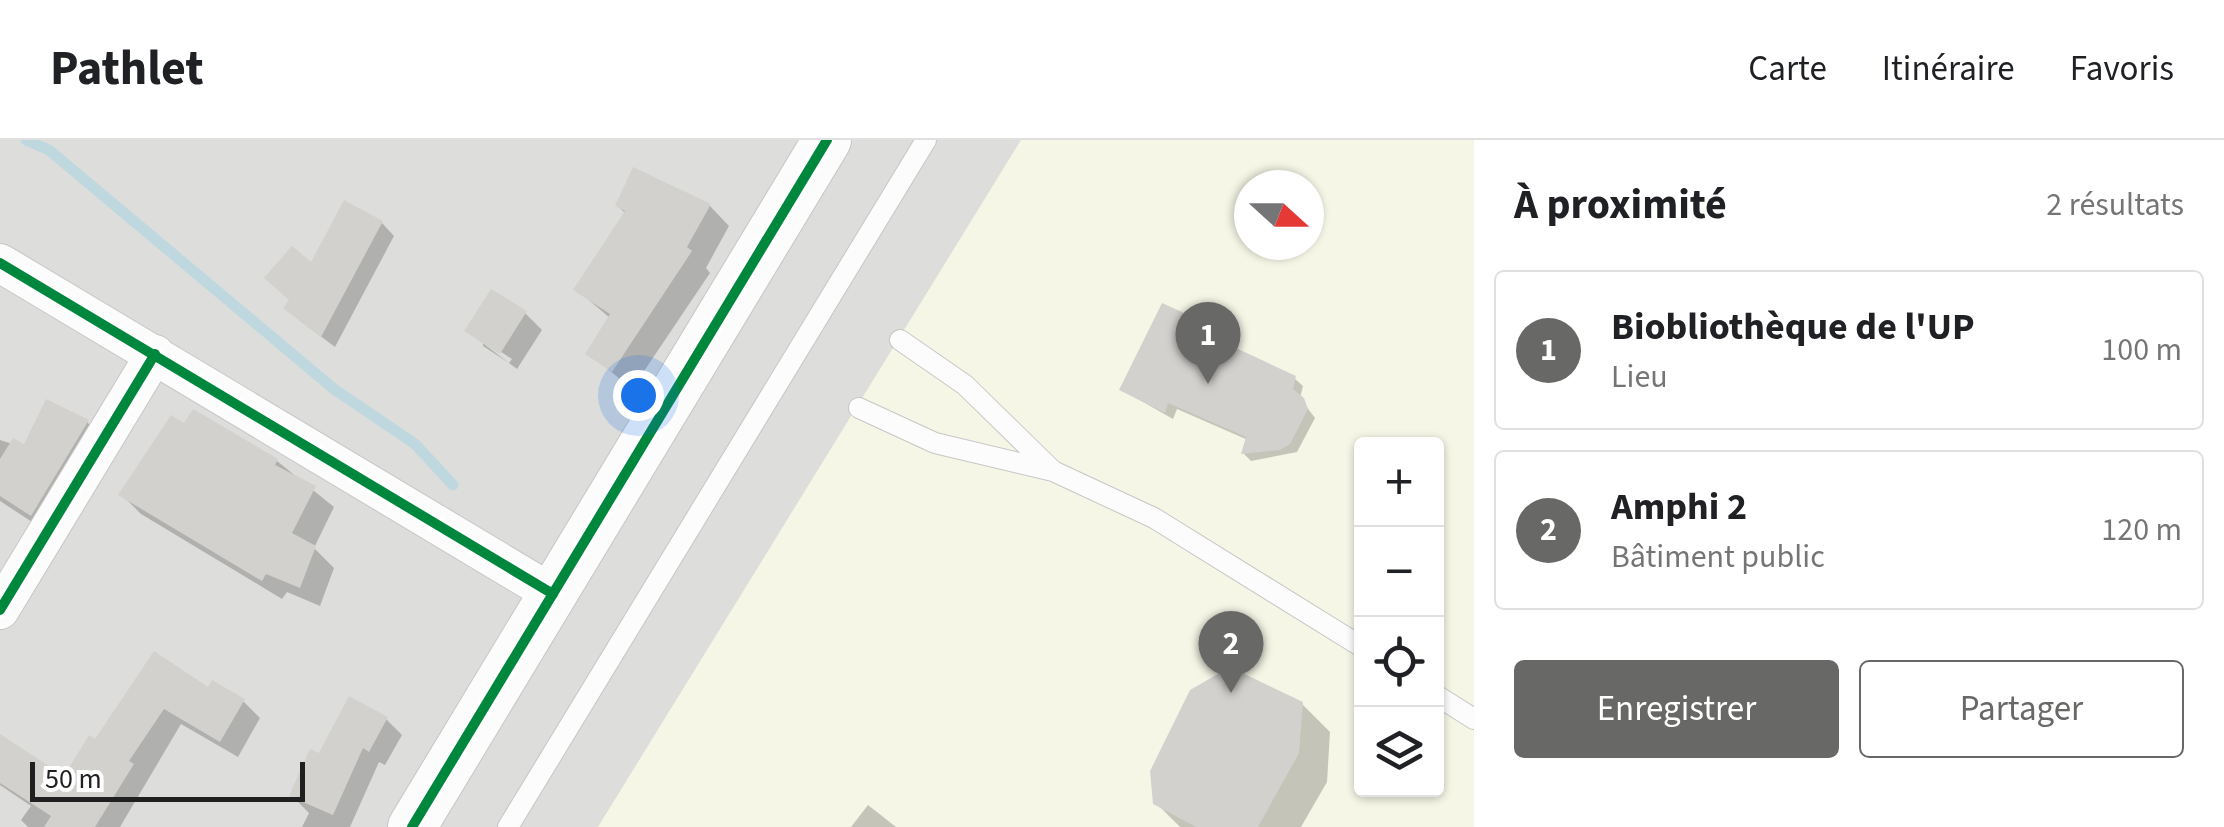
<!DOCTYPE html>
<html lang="fr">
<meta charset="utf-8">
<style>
body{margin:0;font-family:"Source Sans 3",sans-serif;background:#f6f6f6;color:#202124}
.controls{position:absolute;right:30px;bottom:30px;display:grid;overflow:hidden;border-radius:10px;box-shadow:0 2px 8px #0004}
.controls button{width:90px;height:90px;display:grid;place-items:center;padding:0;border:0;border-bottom:2px solid #e0e0e0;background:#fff;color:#202124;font:50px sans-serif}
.compass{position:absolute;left:1234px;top:30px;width:90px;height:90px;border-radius:50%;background:#fff;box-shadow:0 2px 8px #0004;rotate:111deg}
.scale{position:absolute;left:30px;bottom:25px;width:275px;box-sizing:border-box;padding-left:10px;border:5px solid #202020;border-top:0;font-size:28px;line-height:35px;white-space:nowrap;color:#202020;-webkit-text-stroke:8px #fff;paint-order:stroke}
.you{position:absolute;left:638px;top:255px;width:35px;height:35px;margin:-25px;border:8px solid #fff;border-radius:50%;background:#1a73e8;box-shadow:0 0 0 15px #1a73e833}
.badge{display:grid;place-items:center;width:65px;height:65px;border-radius:50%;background:#686867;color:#fff;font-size:32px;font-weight:700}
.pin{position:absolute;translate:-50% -82px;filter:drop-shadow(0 2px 5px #0008)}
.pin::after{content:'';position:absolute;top:52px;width:35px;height:30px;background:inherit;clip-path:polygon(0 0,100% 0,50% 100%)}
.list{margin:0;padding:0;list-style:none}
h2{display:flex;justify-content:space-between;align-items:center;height:130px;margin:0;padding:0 40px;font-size:42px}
h2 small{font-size:32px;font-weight:400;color:#757577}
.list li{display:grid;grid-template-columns:65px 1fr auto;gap:30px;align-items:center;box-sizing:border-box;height:160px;margin:0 20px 20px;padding:0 20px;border:2px solid #e0e0e0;border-radius:10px}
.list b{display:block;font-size:38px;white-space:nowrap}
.list p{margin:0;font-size:32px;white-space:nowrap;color:#757577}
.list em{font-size:32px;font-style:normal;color:#757577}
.actions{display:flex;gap:20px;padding:30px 40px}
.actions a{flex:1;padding:22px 0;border:2px solid #686867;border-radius:10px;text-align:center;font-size:35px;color:#686867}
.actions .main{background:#686867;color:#fff}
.icon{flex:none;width:55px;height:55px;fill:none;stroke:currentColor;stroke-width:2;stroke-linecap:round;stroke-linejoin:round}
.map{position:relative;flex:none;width:1474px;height:687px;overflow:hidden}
header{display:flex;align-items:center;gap:60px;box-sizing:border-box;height:140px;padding:0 50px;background:#fff;border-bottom:2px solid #e0e0e0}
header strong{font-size:48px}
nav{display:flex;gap:55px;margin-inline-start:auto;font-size:35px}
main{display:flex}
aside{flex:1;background:#fff}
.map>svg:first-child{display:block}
.residential{fill:#dddddb;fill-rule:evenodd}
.education{fill:#f6f6e7;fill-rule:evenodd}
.shadow{fill:#0003;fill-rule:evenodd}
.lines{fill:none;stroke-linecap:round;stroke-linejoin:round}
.stream{stroke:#bfd8e0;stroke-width:11}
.building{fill:#d3d1ce}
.service-casing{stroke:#c7c6c5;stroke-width:22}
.minor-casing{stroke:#c7c6c5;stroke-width:40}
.tertiary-casing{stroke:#c7c6c5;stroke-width:50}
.service{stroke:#fcfcfc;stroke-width:20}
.minor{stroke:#fcfcfc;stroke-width:38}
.tertiary{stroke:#fcfcfc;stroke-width:48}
.cycleway-casing{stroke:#fff;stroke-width:16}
.cycleway{stroke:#00873e;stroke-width:10}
</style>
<header>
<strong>Pathlet</strong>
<nav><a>Carte</a><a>Itinéraire</a><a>Favoris</a></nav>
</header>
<main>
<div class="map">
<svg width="1474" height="687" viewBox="0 0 1474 687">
<rect width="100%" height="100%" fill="#eeedea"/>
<!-- residential -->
<path class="residential" d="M 0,0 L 1474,0 L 1474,687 L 0,687 ZM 1249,45 L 1309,45 L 1309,105 L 1249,105 ZM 1362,304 L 1436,304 L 1436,650 L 1362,650 Z"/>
<!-- education -->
<path class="education" d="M 1021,0 L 1474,0 L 1474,687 L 598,687 ZM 1249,45 L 1309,45 L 1309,105 L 1249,105 ZM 1362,304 L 1436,304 L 1436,650 L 1362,650 Z"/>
<!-- shadow -->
<g class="shadow">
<path d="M 618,66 L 710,66 L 729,86 L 706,128 L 710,133 L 632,249 L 588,213 L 610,178 L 577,150 L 626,74 Z"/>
<path d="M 382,83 L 394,96 L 335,207 L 299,180 L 291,161 L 311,126 Z"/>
<path d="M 525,173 L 542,190 L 517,229 L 467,191 ZM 483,200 L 512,219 L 509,223 L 483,206 Z"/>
<path d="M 1210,188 L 1218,196 L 1216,201 L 1294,238 L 1303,246 L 1300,258 L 1315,278 L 1297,312 L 1251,321 L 1243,313 L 1248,300 L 1177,269 L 1173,279 L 1122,250 Z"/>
<path d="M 87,282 L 108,303 L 52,395 L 0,361 L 0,300 L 25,308 Z"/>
<path d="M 277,321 L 334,367 L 314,408 L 334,428 L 320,466 L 287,452 L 282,459 L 141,374 L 121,354 Z"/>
<path d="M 155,514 L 209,550 L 243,561 L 260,578 L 238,617 L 181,584 L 120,687 L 28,687 L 21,680 L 31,666 L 0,645 L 0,606 L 64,639 L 95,602 Z"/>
<path d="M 1302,564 L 1330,592 L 1327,642 L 1301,687 L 1180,687 L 1156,663 Z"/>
<path d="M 386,579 L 402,595 L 385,625 L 379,622 L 350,687 L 302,687 L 309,673 L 292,656 Z"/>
<path d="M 868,665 L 896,687 L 851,687 Z"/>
</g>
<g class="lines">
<!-- stream -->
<path class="stream" d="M 26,0 L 49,10 L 334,249 L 415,304 L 453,345"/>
</g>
<!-- building -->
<g class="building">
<path d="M 633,27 L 711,64 L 687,107 L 692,111 L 612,232 L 585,214 L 610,174 L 573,150 L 625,71 L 615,66 Z"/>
<path d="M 344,60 L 383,81 L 321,197 L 283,168 L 289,160 L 264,138 L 292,106 L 311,122 Z"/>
<path d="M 491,149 L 527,171 L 500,214 L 464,191 Z"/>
<path d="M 1162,163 L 1211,185 L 1208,195 L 1296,236 L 1293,249 L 1304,258 L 1308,269 L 1290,304 L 1280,310 L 1241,314 L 1246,297 L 1168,263 L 1165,273 L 1119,250 Z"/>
<path d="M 46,259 L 89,280 L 31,376 L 0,356 L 0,319 L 13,298 L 24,304 Z"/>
<path d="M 193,269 L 278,319 L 275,325 L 316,346 L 292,393 L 316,406 L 300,448 L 266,434 L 262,441 L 118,355 L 171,275 L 184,283 Z"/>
<path d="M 154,511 L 208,547 L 212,540 L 245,559 L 220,602 L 164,569 L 129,621 L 134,624 L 95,687 L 44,687 L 51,676 L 0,643 L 0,594 L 64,636 L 89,595 L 95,599 Z"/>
<path d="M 1230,527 L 1303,562 L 1299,613 L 1258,687 L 1196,687 L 1153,664 L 1150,631 L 1190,550 Z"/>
<path d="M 349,556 L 388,577 L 369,612 L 363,608 L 333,675 L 289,656 L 310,609 L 319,613 Z"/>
</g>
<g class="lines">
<!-- service casing -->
<g class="service-casing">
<g id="service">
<path d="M 900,200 L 965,245 L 1052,330"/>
<path d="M 859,268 L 935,303 L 1053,331 L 1154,378 L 1362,507"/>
<path d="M 1436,555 L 1474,579"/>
<path d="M 508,687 L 926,0"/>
</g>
</g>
<!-- minor casing -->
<g class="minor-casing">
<g id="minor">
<path d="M 0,123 L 553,454"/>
<path d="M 0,470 L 155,214"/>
</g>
</g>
<!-- tertiary casing -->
<g class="tertiary-casing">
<path id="tertiary" d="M 412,687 L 827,0"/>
</g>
<!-- service -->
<use href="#service" class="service"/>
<!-- minor -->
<use href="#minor" class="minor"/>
<!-- tertiary -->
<use href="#tertiary" class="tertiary"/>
<!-- cycleway casing -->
<g class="cycleway-casing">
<g id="cycleway">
<path d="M 0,123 L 553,454"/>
<path d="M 0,470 L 155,214"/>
<path d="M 412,687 L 827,0"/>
</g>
</g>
<!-- cycleway -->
<use href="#cycleway" class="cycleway"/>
</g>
</svg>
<div class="controls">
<button>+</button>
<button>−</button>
<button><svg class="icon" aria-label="locate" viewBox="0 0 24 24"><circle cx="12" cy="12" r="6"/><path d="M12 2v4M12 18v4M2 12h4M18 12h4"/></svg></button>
<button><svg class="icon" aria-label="layers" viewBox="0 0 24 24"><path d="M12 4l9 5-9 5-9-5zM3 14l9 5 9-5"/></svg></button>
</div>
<svg class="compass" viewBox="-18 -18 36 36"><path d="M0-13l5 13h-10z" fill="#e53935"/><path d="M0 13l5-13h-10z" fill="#757577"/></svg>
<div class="scale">50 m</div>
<div class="you"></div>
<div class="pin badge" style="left:1208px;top:244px">1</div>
<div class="pin badge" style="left:1231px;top:553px">2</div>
</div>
<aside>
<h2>À proximité<small>2 résultats</small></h2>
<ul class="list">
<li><span class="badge">1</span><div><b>Biobliothèque de l'UP</b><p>Lieu</p></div><em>100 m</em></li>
<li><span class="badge">2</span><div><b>Amphi 2</b><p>Bâtiment public</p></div><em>120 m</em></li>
</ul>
<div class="actions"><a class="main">Enregistrer</a><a>Partager</a></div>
</aside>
</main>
